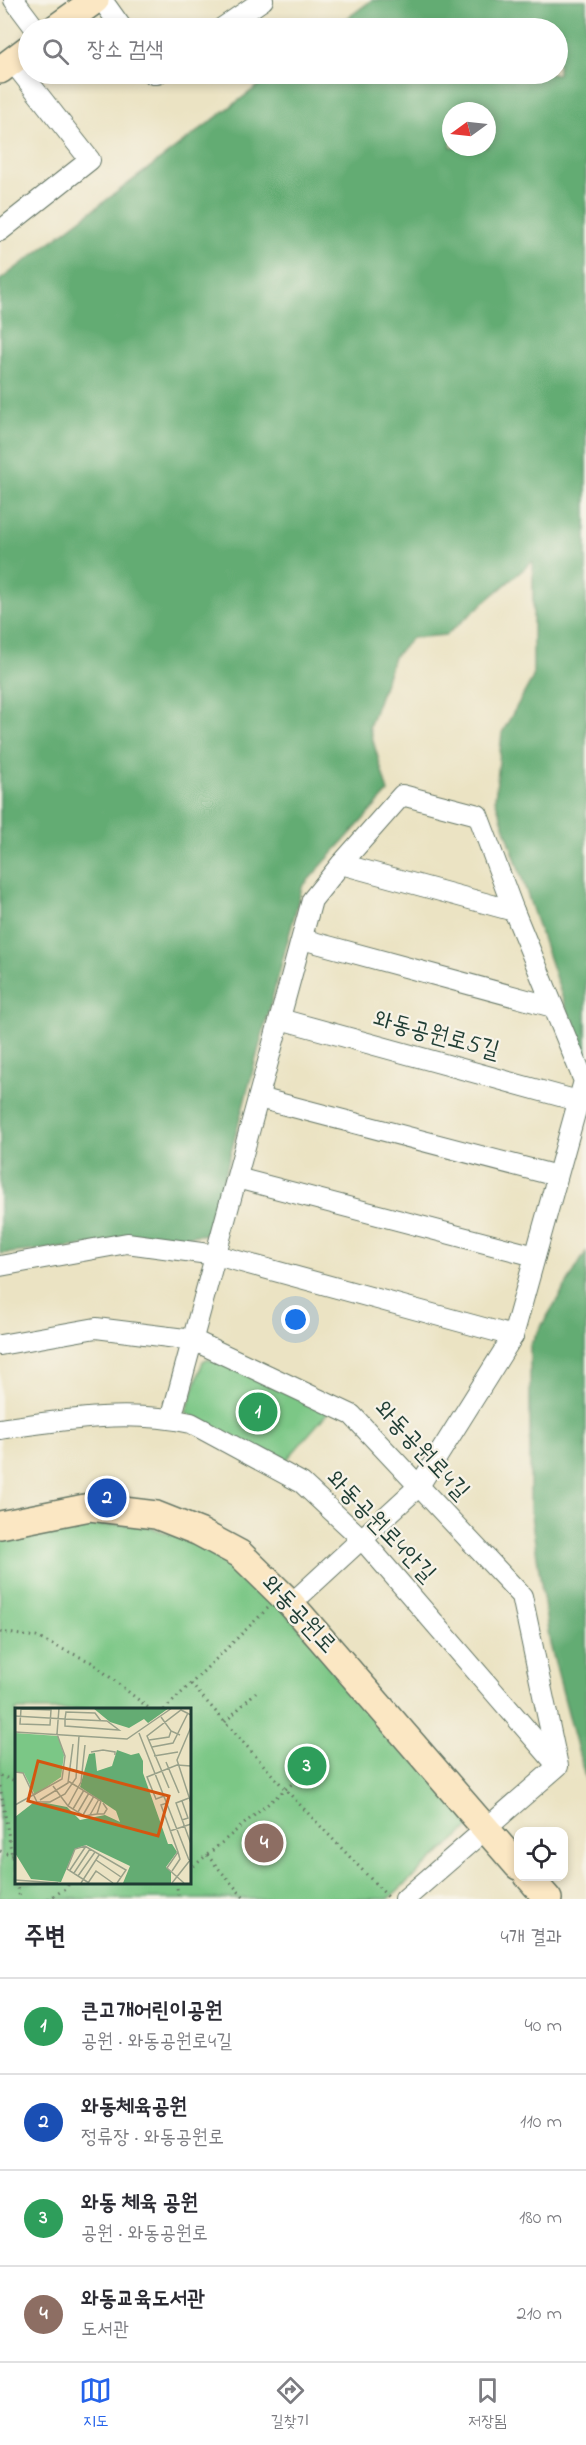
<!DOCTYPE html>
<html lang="ko">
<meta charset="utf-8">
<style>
body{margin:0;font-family:"Indie Flower","Poor Story",sans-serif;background:#f7f7f7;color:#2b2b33}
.controls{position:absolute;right:18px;bottom:18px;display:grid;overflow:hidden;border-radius:12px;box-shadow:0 3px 9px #0003}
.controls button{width:54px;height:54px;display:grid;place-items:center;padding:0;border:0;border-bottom:2px solid #e1e1e2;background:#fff;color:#2b2b33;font:30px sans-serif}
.compass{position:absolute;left:442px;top:102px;width:54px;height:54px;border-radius:50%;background:#fff;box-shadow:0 3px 9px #0003;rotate:255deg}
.you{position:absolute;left:296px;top:1320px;width:21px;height:21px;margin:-15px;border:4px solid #fff;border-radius:50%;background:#1a73e8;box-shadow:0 0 0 9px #1a73e833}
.badge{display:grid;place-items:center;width:39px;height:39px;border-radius:50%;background:#2563eb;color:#fff;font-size:20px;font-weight:700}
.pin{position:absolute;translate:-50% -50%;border:3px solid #fff;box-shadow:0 2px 6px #0006}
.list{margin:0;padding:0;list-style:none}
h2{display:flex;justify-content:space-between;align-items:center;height:78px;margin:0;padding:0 24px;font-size:26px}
h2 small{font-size:20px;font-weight:400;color:#7c7c81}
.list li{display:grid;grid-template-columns:39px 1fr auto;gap:18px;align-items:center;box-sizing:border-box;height:96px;padding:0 24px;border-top:2px solid #e1e1e2}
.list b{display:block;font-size:22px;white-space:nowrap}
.list p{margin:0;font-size:20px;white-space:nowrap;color:#7c7c81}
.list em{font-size:20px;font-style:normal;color:#7c7c81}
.icon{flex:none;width:33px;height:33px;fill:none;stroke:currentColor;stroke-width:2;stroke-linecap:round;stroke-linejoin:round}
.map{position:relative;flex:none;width:586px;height:1899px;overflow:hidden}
.search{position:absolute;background:#fff;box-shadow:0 3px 9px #0003;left:18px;right:18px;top:18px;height:66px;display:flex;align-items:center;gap:15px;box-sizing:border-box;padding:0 21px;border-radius:33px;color:#7c7c81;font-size:22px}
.sheet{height:462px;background:#fff}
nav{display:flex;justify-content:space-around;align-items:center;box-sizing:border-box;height:84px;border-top:2px solid #e1e1e2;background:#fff;font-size:16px;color:#7c7c81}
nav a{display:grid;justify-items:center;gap:3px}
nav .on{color:#2563eb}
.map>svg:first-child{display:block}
.green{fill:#7bc786;stroke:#4d825d;stroke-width:1.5;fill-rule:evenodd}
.forest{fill:#64ac73;stroke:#427454;stroke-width:1.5;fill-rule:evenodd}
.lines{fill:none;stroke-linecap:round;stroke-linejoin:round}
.street-casing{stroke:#676;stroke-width:22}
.secondary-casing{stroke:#676;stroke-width:30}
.path{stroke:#676;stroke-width:3;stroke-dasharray:1.5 4.5;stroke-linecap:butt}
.street{stroke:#fff;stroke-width:20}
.secondary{stroke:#fbe7c3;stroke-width:27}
.labels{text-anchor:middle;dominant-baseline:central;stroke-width:4.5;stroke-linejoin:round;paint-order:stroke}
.street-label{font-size:24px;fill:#1f3d34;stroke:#f7f3e8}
.inset-road{fill:none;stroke:#99a18a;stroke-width:1.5}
.view{fill:#d45610;fill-opacity:0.15;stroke:#d45610;stroke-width:3}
.inset-edge{fill:none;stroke:#1f3d34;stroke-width:3}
</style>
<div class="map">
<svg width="586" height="1899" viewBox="0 0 586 1899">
<rect width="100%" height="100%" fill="#f7f3e8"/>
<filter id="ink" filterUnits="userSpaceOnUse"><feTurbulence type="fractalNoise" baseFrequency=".0167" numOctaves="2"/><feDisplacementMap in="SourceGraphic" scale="12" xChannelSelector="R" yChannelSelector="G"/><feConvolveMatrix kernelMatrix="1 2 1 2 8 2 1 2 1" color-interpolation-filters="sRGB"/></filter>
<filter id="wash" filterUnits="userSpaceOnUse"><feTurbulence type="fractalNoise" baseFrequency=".008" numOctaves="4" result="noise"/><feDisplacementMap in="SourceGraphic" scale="24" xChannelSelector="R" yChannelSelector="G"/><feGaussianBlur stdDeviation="1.35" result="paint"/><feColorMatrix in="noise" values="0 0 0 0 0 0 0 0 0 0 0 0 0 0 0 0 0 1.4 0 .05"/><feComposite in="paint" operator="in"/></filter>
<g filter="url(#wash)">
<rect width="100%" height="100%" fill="#ebe3c3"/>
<!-- green -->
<g class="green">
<path d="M 207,1359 L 285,1379 L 330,1410 L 282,1465 L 186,1413 L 203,1361 Z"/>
<path d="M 93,1524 L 142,1525 L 215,1548 L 264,1589 L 476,1821 L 388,1899 L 0,1899 L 0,1536 ZM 16,1710 L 189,1710 L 189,1882 L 16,1882 Z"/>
</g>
<!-- forest -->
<g class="forest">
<path d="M 372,0 L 586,0 L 586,1067 L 495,799 L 502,733 L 533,677 L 533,561 L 446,635 L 412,638 L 394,657 L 369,727 L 388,792 L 302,887 L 209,1234 L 0,1254 L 0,280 L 274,74 L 558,74 L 558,28 L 334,28 ZM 451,111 L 487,111 L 487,147 L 451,147 Z"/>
<path d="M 586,1252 L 586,1781 L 550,1644 L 530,1509 L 530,1345 Z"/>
</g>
</g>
<g filter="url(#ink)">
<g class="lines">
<!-- street casing -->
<g class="street-casing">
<g id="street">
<path d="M 14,0 L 35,28"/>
<path d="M 102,0 L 122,28"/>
<path d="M 222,28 L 263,0"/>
<path d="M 153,74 L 157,74"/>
<path d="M 0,231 L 90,160 L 12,61"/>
<path d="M 341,864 L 402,795 L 478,815 L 514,911"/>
<path d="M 302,939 L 553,1007"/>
<path d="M 280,1019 L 578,1101"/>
<path d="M 259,1098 L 557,1176"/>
<path d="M 237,1178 L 535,1256"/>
<path d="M 0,1266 L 127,1243 L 216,1255 L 513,1336"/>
<path d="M 0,1345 L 96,1328 L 193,1340 L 352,1415 L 522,1596 L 558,1766 L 405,1899"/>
<path d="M 171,1419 L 312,900 L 341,864 L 514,911 L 584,1081 L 513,1336 L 419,1486 L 291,1604"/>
<path d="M 0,1429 C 63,1420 127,1409 191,1423 L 302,1483 L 362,1539 L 557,1765"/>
</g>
</g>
<!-- secondary casing -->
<g class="secondary-casing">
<g id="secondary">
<path d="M 56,28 L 95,0"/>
<path d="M 0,70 L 28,49"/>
<path d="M 0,1525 L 90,1507 L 156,1515 L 199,1532 L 240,1554 L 291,1604 L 518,1866"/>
<path d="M 528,1876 L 548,1899"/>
</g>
</g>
<!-- path -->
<g class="path">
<path d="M 0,1632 L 36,1637 L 91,1662 L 151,1710"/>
<path d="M 191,1684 L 285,1789 L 389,1898"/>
<path d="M 164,1710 L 268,1608"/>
<path d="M 225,1722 L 256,1692"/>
<path d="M 0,1776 L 16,1781"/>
<path d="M 0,1786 L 16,1879"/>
<path d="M 0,1851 L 12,1855 L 16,1851"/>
<path d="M 207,1855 L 245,1899"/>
<path d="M 189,1870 L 318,1762"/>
<path d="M 17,1882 L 20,1899"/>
<path d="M 176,1882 L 179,1899"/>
<path d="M 48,1899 L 67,1888 L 69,1882"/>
</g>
<!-- street -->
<use href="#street" class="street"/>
<!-- secondary -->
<use href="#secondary" class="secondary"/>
</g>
</g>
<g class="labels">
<!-- street labels -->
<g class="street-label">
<text transform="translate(436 1036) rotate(15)">와동공원로5길</text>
<text transform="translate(421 1451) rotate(47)">와동공원로4길</text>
<text transform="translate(380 1527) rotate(46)">와동공원로4안길</text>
<text transform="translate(298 1615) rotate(47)">와동공원로</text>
</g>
</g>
<!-- overview -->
<g transform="translate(15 1708)">
<rect width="176" height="176" fill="#ebe3c3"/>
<path d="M 0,25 L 43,28 L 49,47 L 46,69 L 20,87 L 9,65 L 0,64 Z" fill="#7bc786"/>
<path d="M 78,0 L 154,0 L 133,15 L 129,11 L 114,20 L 95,14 ZM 102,42 L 116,47 L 124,45 L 128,53 L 128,65 L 153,136 L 157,136 L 162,144 L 151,159 L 156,164 L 156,175 L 108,175 L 115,158 L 71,137 L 60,141 L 46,174 L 16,171 L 0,145 L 0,109 L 18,95 L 31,95 L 52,99 L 65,112 L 90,107 L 105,114 L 101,103 L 65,79 L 74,46 L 80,45 L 82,63 L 97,58 Z" fill="#64ac73"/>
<path class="inset-road" d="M 6,1 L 36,2 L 35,17 L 5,16 ZM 0,8 L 50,11 L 92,13 L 104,22 L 50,18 L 50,11 L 51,4 L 80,5 L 86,13M 146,9 L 156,23 L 165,27M 176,19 L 162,52 L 176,95M 0,24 L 112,31 L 157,0M 124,25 L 174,152M 134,32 L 154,29 L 156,23M 137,39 L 158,35 L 173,5M 76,44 L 88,42 L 100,44 L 100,47M 139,48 L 163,44M 151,54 L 164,85M 0,64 L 8,65 L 22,94 L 35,94 L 50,86 L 61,70 L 64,28M 38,78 L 53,98 L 69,108 L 82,106 L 86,93 L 53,73M 154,80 L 132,28 L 166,2 L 176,7M 149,88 L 141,91 L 132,69 L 162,57 L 176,58M 174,90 L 161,95 L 176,136M 25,92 L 53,75 L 58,36M 167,93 L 173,110 L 167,112M 152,95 L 146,97 L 163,144 L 152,160 L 169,175M 0,97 L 47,71 L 50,48 L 42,26 L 44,0M 53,98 L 66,74 L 70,37M 58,101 L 69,82M 63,104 L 74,85M 82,106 L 89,106 L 92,101 L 88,95M 68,107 L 79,88M 75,107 L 84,91M 155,123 L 176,116M 81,152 L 106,169M 55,162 L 71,138M 157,163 L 165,151 L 163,144M 59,165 L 75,141M 63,168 L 80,144M 0,172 L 43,175M 66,175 L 84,147M 73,175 L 81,163 L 98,175M 74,175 L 52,161 L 60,141 L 70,138 L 111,162 L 102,175M 157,175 L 176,151"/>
<path class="view" d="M 23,53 L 154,88 L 143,128 L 13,93 Z"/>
<rect width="176" height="176" class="inset-edge"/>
</g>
</svg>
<div class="controls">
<button><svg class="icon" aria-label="locate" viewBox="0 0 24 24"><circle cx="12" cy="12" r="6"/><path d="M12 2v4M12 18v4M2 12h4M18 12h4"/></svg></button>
</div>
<svg class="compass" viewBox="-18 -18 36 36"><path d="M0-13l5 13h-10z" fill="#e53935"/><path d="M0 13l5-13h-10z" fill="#7c7c81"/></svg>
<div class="you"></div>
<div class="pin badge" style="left:258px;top:1412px;background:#2e9e5b">1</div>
<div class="pin badge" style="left:107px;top:1498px;background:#1a4fb4">2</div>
<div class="pin badge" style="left:307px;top:1766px;background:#2e9e5b">3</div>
<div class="pin badge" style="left:264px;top:1843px;background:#8d6e63">4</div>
<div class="search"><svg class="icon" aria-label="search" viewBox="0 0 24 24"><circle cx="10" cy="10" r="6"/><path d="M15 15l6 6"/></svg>장소 검색</div>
</div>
<section class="sheet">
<h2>주변<small>4개 결과</small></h2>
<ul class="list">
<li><span class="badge" style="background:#2e9e5b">1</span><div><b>큰고개어린이공원</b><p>공원 · 와동공원로4길</p></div><em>40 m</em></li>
<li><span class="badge" style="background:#1a4fb4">2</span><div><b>와동체육공원</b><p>정류장 · 와동공원로</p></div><em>110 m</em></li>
<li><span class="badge" style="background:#2e9e5b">3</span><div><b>와동 체육 공원</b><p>공원 · 와동공원로</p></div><em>180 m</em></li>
<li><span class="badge" style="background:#8d6e63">4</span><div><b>와동교육도서관</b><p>도서관</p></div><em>210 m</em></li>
</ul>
</section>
<nav>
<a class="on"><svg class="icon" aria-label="map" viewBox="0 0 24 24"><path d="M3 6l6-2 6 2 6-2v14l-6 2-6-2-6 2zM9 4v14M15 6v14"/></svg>지도</a>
<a><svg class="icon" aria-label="directions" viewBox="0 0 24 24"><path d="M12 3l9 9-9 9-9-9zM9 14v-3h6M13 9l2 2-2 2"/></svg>길찾기</a>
<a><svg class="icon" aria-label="saved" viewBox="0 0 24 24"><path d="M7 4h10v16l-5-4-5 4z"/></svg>저장됨</a>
</nav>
